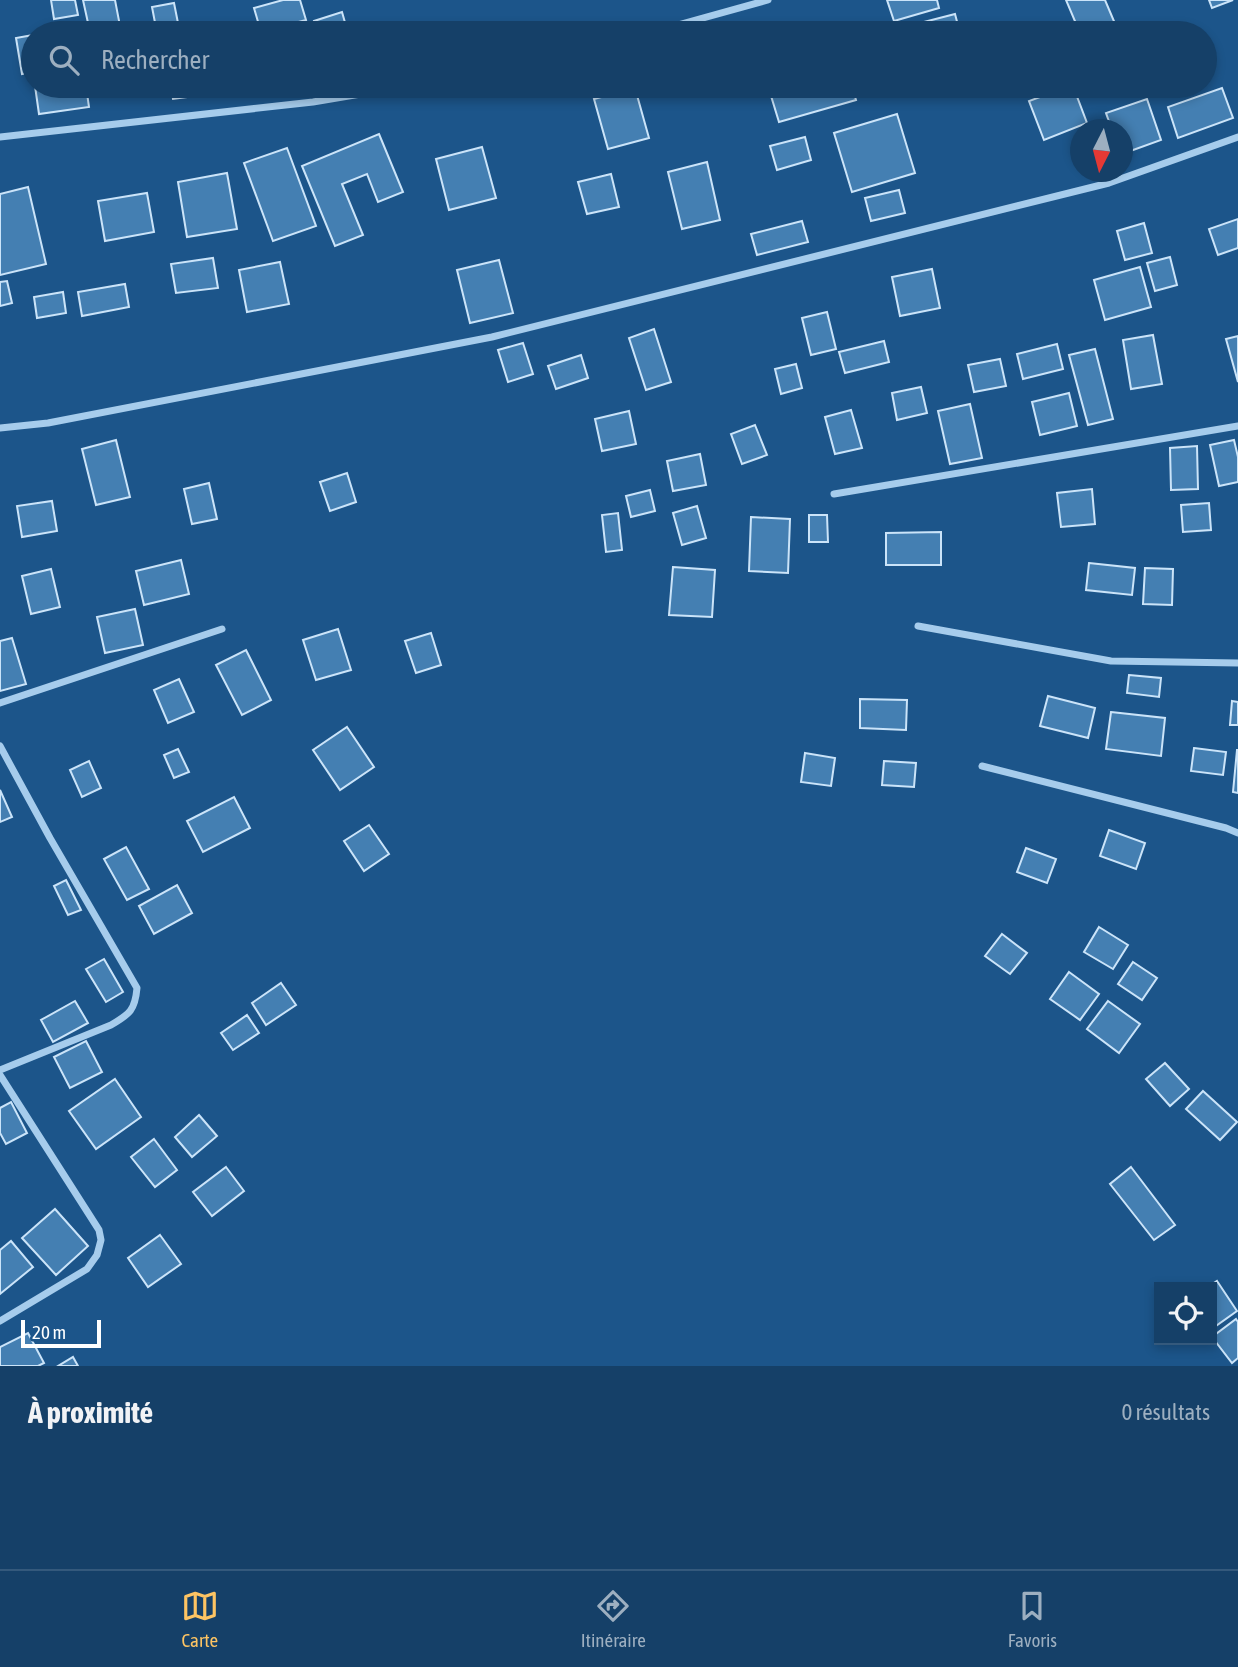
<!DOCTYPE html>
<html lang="fr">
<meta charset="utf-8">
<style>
body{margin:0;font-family:"Asap Condensed",sans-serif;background:#224b71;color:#f1f3f6}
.controls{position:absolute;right:21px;bottom:21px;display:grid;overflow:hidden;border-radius:0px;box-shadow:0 4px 10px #0003}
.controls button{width:63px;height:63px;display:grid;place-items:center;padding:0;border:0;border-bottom:2px solid #34597c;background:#154068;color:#f1f3f6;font:35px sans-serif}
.compass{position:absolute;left:1070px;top:119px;width:63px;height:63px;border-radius:50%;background:#154068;box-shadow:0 4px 10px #0003;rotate:186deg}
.scale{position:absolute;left:21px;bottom:18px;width:80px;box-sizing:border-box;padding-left:7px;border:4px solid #fff;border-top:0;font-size:19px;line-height:24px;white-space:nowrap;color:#fff;-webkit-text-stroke:5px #1c558a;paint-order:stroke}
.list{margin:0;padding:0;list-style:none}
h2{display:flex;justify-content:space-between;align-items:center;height:91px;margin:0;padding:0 28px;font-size:30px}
h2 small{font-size:23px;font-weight:400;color:#9dafc0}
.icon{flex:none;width:38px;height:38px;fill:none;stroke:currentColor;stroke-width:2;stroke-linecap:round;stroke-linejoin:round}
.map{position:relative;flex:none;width:1238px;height:1366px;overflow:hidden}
.search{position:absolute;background:#154068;box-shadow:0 4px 10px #0003;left:21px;right:21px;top:21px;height:77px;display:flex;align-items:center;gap:18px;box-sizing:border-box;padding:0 24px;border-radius:38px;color:#9dafc0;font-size:26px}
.sheet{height:203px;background:#154068}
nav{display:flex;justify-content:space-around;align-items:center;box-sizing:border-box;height:98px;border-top:2px solid #34597c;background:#154068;font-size:19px;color:#9dafc0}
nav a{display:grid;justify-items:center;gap:4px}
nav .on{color:#fdc463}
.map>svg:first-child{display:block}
.building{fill:#447fb2;stroke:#cbe4f9;stroke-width:2}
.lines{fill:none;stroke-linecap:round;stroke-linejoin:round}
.minor{stroke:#a6ccec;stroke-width:7}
</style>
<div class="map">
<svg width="1238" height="1366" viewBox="0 0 1238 1366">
<rect width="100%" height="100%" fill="#1c558a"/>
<!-- building -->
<g class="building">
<path d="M 51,0 L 75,0 L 78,15 L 54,19 Z"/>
<path d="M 83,0 L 115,0 L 120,26 L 90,32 Z"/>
<path d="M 283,0 L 300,0 L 306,20 L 261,32 L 254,8 Z"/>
<path d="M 887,0 L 937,0 L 939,8 L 894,21 Z"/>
<path d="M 1066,0 L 1105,0 L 1119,33 L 1080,33 Z"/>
<path d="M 1209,0 L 1233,0 L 1212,8 Z"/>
<path d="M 174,3 L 180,33 L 157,33 L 152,7 Z"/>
<path d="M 342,12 L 348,33 L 317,33 L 314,21 Z"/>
<path d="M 955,14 L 960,33 L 922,33 L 920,23 Z"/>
<path d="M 74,28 L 75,33 L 45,33 Z"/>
<path d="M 33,35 L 33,72 L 22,74 L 16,38 Z"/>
<path d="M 35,86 L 86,86 L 89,107 L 39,114 Z"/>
<path d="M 171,86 L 218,86 L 219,93 L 173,99 Z"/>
<path d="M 768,86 L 852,86 L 856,100 L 779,122 Z"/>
<path d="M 1070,86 L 1073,86 L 1087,123 L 1044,140 L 1029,101 Z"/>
<path d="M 1108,86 L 1127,86 L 1110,92 Z"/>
<path d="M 635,88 L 649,138 L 608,149 L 594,99 Z"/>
<path d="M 1222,88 L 1233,118 L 1178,138 L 1168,107 Z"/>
<path d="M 1147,99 L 1161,140 L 1122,154 L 1122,130 L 1112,130 L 1106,113 Z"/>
<path d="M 897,114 L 915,173 L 852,192 L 834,133 Z"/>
<path d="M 379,134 L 403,192 L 378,202 L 367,174 L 342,184 L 363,235 L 335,246 L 302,166 Z"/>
<path d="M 805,137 L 811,160 L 777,170 L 770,146 Z"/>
<path d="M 482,147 L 496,198 L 449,210 L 436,159 Z"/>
<path d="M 287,148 L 316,226 L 273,241 L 244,163 Z"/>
<path d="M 707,162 L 720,220 L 682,229 L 668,172 Z"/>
<path d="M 227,173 L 237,229 L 187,237 L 178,182 Z"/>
<path d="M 611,174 L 619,207 L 587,214 L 578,182 Z"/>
<path d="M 28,187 L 46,264 L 0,275 L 0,194 Z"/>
<path d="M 899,190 L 905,213 L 871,221 L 865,198 Z"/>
<path d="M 147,193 L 154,232 L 105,241 L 98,201 Z"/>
<path d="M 1238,219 L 1238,248 L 1218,255 L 1209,229 Z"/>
<path d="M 802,221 L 808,242 L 757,255 L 751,234 Z"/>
<path d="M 1144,223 L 1152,253 L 1125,260 L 1117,231 Z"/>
<path d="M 1170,257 L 1177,285 L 1155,291 L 1147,263 Z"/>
<path d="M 213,258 L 218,288 L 176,293 L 171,264 Z"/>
<path d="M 499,260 L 513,313 L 470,323 L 457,270 Z"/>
<path d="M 280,262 L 289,304 L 247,312 L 239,270 Z"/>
<path d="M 1140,267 L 1151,307 L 1105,320 L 1094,280 Z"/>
<path d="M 932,269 L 940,308 L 900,316 L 892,277 Z"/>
<path d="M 7,281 L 12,303 L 0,306 L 0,282 Z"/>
<path d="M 125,284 L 129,307 L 82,316 L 78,292 Z"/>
<path d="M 63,292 L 66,313 L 37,318 L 34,297 Z"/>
<path d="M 827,312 L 836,349 L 811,355 L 802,318 Z"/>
<path d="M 654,329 L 671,382 L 646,390 L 629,338 Z"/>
<path d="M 1153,335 L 1162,384 L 1131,389 L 1123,340 Z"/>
<path d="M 1238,336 L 1238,382 L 1226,339 Z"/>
<path d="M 884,341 L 889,362 L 845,373 L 839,352 Z"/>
<path d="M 523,343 L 533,374 L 508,382 L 498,350 Z"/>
<path d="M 1057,344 L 1063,369 L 1023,379 L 1017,354 Z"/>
<path d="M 1095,349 L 1113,419 L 1088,425 L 1069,355 Z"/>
<path d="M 581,355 L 588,378 L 556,389 L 548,366 Z"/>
<path d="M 1000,359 L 1006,386 L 974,392 L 968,365 Z"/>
<path d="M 796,364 L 802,388 L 781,394 L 775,369 Z"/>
<path d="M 921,387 L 927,413 L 897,420 L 892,393 Z"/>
<path d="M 1069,393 L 1077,426 L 1040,435 L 1032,402 Z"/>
<path d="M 970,404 L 982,458 L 950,464 L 938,411 Z"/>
<path d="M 851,410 L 862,448 L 835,454 L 825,417 Z"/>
<path d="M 629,411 L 636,444 L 602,451 L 595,419 Z"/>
<path d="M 755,425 L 767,455 L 742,464 L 731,434 Z"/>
<path d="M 116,440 L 130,497 L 96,505 L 82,449 Z"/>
<path d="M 1234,440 L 1238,457 L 1238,482 L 1219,486 L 1210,445 Z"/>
<path d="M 1197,446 L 1198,489 L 1171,490 L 1170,448 Z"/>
<path d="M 700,454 L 706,485 L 673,491 L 667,461 Z"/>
<path d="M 347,473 L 356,502 L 330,511 L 320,482 Z"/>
<path d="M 209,483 L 217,519 L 192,524 L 184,489 Z"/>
<path d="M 1092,489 L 1095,524 L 1061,527 L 1057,493 Z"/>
<path d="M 650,490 L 655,511 L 631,517 L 626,496 Z"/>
<path d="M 52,501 L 57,531 L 22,537 L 17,506 Z"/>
<path d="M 1209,503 L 1211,530 L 1183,532 L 1181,505 Z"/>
<path d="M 697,506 L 706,538 L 682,545 L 673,513 Z"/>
<path d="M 618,513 L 622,550 L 606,552 L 602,515 Z"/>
<path d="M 809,515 L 827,515 L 828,542 L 809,542 Z"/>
<path d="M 751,517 L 790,519 L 788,573 L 749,571 Z"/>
<path d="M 941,532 L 941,565 L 886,565 L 886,533 Z"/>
<path d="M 181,560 L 189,594 L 144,605 L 136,571 Z"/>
<path d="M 1089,563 L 1135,568 L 1132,595 L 1086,590 Z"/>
<path d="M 673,567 L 715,570 L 712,617 L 669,615 Z"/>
<path d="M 1145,568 L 1173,569 L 1172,605 L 1143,604 Z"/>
<path d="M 51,569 L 60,607 L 31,614 L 22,576 Z"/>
<path d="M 135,609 L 143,645 L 105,653 L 97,617 Z"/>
<path d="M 338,629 L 351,670 L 316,680 L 303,640 Z"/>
<path d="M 431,633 L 441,665 L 416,673 L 405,641 Z"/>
<path d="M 12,638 L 26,684 L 0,691 L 0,641 Z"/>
<path d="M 246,650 L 271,700 L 242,715 L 216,665 Z"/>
<path d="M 1129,675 L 1161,678 L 1159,697 L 1127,693 Z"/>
<path d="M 179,679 L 194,712 L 168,723 L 154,690 Z"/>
<path d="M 1048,696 L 1095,708 L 1088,738 L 1040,726 Z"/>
<path d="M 860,699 L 907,700 L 906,730 L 860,728 Z"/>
<path d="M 1232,701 L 1238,702 L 1238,725 L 1230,725 Z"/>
<path d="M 1111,712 L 1165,718 L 1161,756 L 1106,749 Z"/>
<path d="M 347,727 L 374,767 L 340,790 L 313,750 Z"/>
<path d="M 1194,748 L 1226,752 L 1223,775 L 1191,771 Z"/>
<path d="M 178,749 L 189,772 L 174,778 L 164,755 Z"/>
<path d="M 1237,750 L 1238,750 L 1238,793 L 1233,792 Z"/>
<path d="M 805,753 L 835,758 L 831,786 L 801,782 Z"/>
<path d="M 89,761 L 101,788 L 82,797 L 70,770 Z"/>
<path d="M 884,761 L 916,763 L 914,787 L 882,785 Z"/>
<path d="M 0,790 L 12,817 L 0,822 Z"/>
<path d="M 234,797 L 250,828 L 203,852 L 187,821 Z"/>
<path d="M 369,825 L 389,854 L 364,871 L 344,841 Z"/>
<path d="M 1109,830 L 1145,843 L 1136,869 L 1100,856 Z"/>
<path d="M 126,847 L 149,889 L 127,900 L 104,859 Z"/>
<path d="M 1026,848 L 1056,859 L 1047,883 L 1017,872 Z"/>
<path d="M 66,880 L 81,910 L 68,915 L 54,886 Z"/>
<path d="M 177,885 L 192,913 L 154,934 L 139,906 Z"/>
<path d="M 1099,927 L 1128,945 L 1113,969 L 1084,952 Z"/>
<path d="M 1002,934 L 1027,953 L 1010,974 L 985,956 Z"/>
<path d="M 104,959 L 123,992 L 106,1002 L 86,969 Z"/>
<path d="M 1133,962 L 1157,978 L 1142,1000 L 1118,984 Z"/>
<path d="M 1069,972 L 1099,994 L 1080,1020 L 1050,999 Z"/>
<path d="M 281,983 L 296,1005 L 266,1025 L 252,1003 Z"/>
<path d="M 75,1001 L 88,1023 L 53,1042 L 41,1020 Z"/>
<path d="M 1108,1001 L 1140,1024 L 1119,1053 L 1087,1029 Z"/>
<path d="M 247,1015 L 259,1033 L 233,1050 L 221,1033 Z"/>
<path d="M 86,1041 L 102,1072 L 70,1088 L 54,1057 Z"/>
<path d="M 1165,1063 L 1189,1089 L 1170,1106 L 1146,1079 Z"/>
<path d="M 115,1079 L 141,1117 L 96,1149 L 69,1111 Z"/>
<path d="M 1203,1091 L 1237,1122 L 1220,1140 L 1186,1109 Z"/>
<path d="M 11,1102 L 27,1133 L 6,1144 L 0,1133 L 0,1108 Z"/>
<path d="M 199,1115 L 217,1136 L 192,1157 L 175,1137 Z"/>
<path d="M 154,1139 L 177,1170 L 155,1187 L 131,1157 Z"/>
<path d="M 226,1167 L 244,1191 L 212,1216 L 193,1192 Z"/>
<path d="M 1131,1167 L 1175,1225 L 1154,1240 L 1110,1184 Z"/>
<path d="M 55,1209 L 88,1246 L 56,1275 L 22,1238 Z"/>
<path d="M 160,1235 L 181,1264 L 148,1287 L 128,1258 Z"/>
<path d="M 11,1241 L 33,1267 L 0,1294 L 0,1250 Z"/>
<path d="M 1217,1281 L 1237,1311 L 1213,1328 L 1212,1287 L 1208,1287 Z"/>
<path d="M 1236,1319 L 1238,1322 L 1238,1358 L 1232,1363 L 1212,1337 Z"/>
<path d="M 28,1333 L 44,1363 L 38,1366 L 0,1366 L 0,1347 Z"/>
<path d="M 73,1357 L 78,1366 L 58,1366 Z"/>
</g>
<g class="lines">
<!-- minor -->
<g class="minor">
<path d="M 649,33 L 768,0"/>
<path d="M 0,137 L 313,102 L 408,86"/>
<path d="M 0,428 L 48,423 L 492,337 L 1109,183 L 1238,137"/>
<path d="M 834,494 L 1238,426"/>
<path d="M 918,626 L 1111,661 L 1238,663"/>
<path d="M 0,703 L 222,629"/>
<path d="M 0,746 L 50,838 L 137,988 C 135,1010 130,1014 111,1025 L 0,1070"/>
<path d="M 982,766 L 1226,828 L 1238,833"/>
<path d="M 0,1075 L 99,1230 L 101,1240 L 97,1255 L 87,1269 L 0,1321"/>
</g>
</g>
</svg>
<div class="controls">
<button><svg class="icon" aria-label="locate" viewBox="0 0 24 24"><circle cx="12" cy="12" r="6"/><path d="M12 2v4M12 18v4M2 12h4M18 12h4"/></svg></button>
</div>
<svg class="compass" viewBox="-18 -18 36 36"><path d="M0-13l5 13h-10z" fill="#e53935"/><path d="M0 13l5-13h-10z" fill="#9dafc0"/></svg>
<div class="scale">20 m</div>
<div class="search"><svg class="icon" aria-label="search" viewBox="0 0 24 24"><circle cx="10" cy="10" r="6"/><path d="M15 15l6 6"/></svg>Rechercher</div>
</div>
<section class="sheet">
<h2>À proximité<small>0 résultats</small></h2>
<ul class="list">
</ul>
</section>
<nav>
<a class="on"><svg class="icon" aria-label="map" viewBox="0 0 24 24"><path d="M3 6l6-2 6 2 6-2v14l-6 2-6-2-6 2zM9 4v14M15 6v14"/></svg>Carte</a>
<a><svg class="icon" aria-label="directions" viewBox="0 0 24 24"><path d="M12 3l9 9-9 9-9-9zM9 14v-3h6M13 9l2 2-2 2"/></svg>Itinéraire</a>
<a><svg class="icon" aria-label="saved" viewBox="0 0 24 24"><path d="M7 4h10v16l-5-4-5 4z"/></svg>Favoris</a>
</nav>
